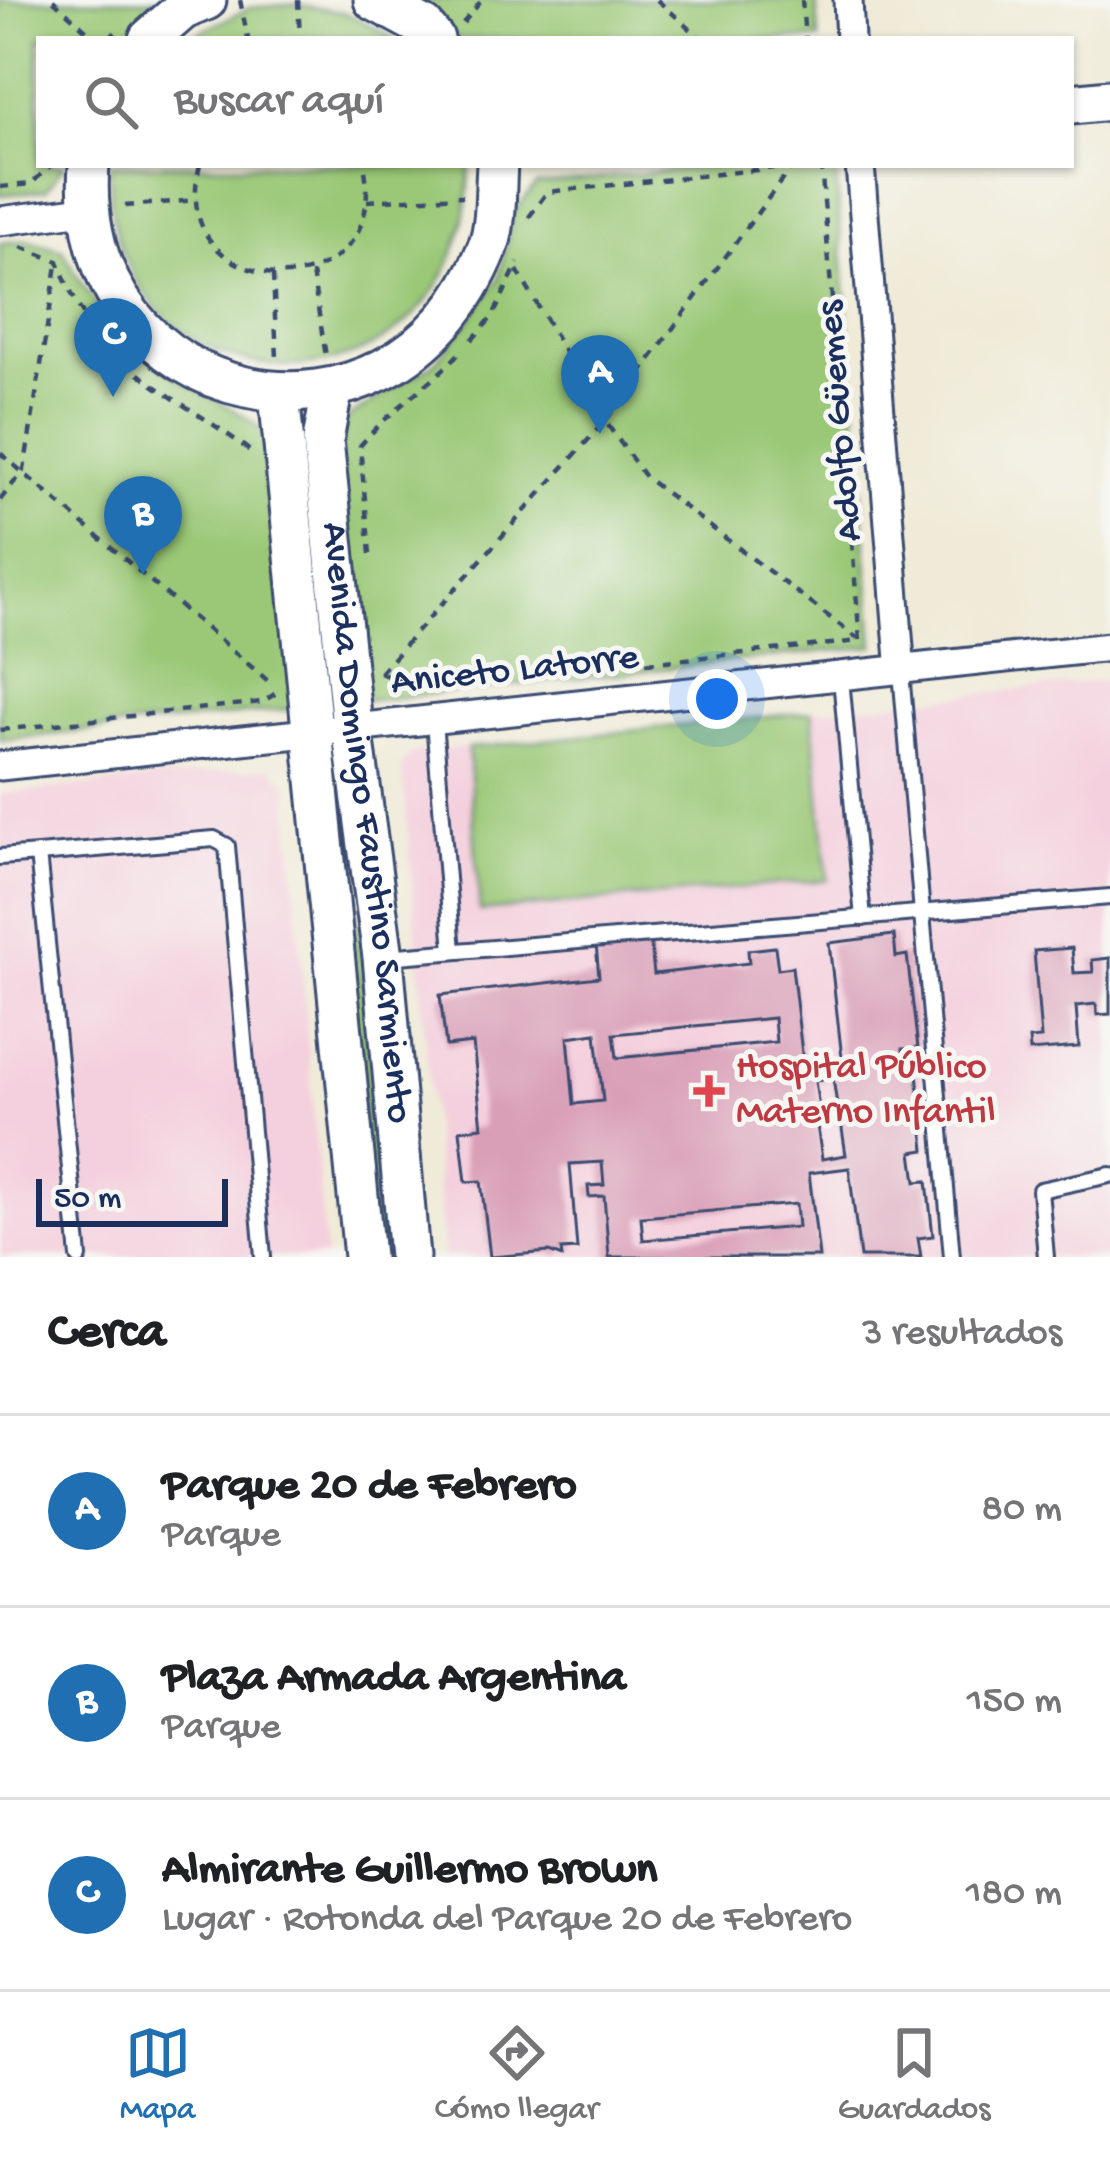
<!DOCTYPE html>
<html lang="es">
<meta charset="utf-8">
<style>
body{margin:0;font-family:"Gochi Hand",sans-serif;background:#f2f2f2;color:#202124}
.scale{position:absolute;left:36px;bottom:30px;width:192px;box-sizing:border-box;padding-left:12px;border:6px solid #1b2f5e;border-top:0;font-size:33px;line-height:42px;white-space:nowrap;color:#1b2f5e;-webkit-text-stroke:9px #f6f6f2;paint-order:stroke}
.you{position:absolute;left:717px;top:699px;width:42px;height:42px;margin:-30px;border:9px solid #fff;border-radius:50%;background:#1a73e8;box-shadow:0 0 0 18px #1a73e833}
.badge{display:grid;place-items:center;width:78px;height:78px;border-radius:50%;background:#1f6fb2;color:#fff;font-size:39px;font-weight:700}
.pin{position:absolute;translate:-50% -99px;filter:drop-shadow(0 3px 6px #0008)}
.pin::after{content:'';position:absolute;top:63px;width:42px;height:36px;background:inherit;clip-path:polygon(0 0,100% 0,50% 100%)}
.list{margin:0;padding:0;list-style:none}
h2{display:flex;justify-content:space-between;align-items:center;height:156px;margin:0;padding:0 48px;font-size:51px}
h2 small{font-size:39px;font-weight:400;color:#757577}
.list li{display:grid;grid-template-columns:78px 1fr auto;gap:36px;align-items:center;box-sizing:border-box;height:192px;padding:0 48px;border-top:3px solid #e0e0e0}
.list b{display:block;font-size:45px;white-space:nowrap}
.list p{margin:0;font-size:39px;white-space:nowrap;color:#757577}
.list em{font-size:39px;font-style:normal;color:#757577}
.icon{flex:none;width:66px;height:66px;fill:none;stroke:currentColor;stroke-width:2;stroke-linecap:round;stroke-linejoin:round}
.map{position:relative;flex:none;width:1110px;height:1257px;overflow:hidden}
.search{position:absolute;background:#fff;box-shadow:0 3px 9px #0004;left:36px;right:36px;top:36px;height:132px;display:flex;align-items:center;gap:30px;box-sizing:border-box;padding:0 42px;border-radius:0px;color:#757577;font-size:45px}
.sheet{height:732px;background:#fff}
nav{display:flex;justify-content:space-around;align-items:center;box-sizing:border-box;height:168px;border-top:3px solid #e0e0e0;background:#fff;font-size:33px;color:#757577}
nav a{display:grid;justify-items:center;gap:6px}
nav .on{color:#1f6fb2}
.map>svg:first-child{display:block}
.built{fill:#f4cfdd}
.green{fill:#9ac876;stroke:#5a7c6a;stroke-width:3}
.building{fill:#d99fb7;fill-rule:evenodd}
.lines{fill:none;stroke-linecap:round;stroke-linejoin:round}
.lane-casing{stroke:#3b4b70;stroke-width:20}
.street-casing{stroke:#3b4b70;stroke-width:33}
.secondary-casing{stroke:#3b4b70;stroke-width:45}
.path{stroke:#3b4b70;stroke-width:4.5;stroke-dasharray:9 9;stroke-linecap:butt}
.lane{stroke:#fff;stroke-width:14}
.street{stroke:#fff;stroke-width:27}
.secondary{stroke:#fff;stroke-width:39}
.health-dot{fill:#e0444e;stroke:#f6f6f2;stroke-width:4.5}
.labels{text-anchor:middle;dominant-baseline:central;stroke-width:10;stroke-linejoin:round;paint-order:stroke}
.street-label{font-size:39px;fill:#1b2f5e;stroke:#f6f6f2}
.health-label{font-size:39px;fill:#be3a42;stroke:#f6f6f2;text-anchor:start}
</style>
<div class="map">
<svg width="1110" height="1257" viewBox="0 0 1110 1257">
<rect width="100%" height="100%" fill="#f6f6f2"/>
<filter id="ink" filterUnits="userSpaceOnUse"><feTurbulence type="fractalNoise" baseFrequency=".00833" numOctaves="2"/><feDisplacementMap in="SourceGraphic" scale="24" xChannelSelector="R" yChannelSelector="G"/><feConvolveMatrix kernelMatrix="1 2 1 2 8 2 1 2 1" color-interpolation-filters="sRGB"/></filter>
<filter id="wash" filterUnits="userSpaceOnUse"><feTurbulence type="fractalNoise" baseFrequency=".004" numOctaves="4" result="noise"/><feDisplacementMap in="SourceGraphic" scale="48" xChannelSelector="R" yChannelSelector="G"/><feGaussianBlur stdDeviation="2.7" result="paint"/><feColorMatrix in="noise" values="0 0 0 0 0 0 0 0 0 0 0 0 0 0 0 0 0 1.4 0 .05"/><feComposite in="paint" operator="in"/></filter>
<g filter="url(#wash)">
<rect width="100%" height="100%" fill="#f0ebd8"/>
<!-- built -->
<g class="built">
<path d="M 1110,680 L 1110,1257 L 444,1257 L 402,765 L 413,753 Z"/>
<path d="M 270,767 L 287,782 L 325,1257 L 0,1257 L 0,794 Z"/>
</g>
<!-- green -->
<g class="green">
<path d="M 0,0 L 171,0 L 120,39 L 39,39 L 39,165 L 64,165 L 46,190 L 0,195 Z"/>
<path d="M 413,0 L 816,0 L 819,39 L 459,39 Z"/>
<path d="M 295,4 L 346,13 L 396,39 L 186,39 L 250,8 Z"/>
<path d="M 110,165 L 470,165 C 465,443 99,422 110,165 Z"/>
<path d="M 726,165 L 835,165 L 874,646 L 364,701 L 340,448 L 346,419 L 433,364 L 465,326 L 498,280 L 514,212 L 536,185 Z"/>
<path d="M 28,240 L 63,250 C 93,311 137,355 196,390 C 225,407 251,414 271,441 L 301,708 L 0,740 L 0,243 Z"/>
<path d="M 812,712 L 828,880 L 480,911 L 468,748 Z"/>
<path d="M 343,759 L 387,1257 L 376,1257 L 332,760 Z"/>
</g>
<g id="blocks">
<!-- building -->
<g class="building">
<path d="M 894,935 L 896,957 L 907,955 L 918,1048 L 903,1049 L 906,1075 L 917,1074 L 925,1150 L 912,1152 L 916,1182 L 927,1181 L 933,1236 L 918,1238 L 921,1257 L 860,1257 L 849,1168 L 809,1173 L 819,1257 L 609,1257 L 604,1196 L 589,1197 L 588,1186 L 604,1185 L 602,1162 L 570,1164 L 577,1249 L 561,1250 L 562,1257 L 549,1252 L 490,1257 L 481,1181 L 466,1182 L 460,1130 L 482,1127 L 473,1043 L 446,1046 L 440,995 L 599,977 L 596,944 L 650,938 L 654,974 L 749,963 L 748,950 L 775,947 L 778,969 L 792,967 L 803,1062 L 842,1058 L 829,943 ZM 774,1018 L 776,1042 L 617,1058 L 614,1034 ZM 596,1033 L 603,1101 L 574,1104 L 568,1037 ZM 833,1078 L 837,1105 L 819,1108 L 815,1081 ZM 841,1122 L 846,1155 L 822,1159 L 817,1125 ZM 796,1204 L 798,1227 L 643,1240 L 641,1217 Z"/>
<path d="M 1072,948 L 1074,973 L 1093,972 L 1092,960 L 1110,958 L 1110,1014 L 1097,1015 L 1096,1004 L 1076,1006 L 1079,1047 L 1030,1051 L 1029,1039 L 1041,1038 L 1034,951 Z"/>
</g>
</g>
</g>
<g filter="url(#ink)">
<use href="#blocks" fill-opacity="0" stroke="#3b4b70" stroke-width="3"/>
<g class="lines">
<!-- lane casing -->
<g class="lane-casing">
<g id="lane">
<path d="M 901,672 L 952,1257"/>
<path d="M 841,678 L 863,918"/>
<path d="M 434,721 L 453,951"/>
<path d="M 38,854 L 214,839 L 227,846 L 263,1257"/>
<path d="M 0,857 L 38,854 L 79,1257"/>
<path d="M 386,957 L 1110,897"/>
<path d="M 1046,1257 L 1040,1190 L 1110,1175"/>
</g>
</g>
<!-- street casing -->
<g class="street-casing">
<g id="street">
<path d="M 848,0 L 850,39"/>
<path d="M 860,165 L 901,672"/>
<path d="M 0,221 L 85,210"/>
<path d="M 0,766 L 1110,647"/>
</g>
</g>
<!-- secondary casing -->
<g class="secondary-casing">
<g id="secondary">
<path d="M 374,0 L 424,27 L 434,39"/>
<path d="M 149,39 L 182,10 L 206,0"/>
<path d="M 1071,104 L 1110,100"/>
<path d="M 89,165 C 71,411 394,484 488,247 C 497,224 495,190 497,165"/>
<path id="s1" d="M 332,391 L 323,440 L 352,726 L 383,957 L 409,1257"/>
<path d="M 279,394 L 364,1257"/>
</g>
</g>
<!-- path -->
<g class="path">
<path d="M 53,0 L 96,39"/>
<path d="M 240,0 L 248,39"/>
<path d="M 298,0 L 300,39"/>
<path d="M 657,0 L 702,39"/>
<path d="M 802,0 L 805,39"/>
<path d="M 463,23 L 482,0"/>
<path d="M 109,39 L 118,29"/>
<path d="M 200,165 C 162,305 395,316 364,165"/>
<path d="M 0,187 L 31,184 L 51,165"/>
<path d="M 367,201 L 463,196"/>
<path d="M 125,206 L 197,200"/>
<path d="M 529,217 L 547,192 L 803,165"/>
<path d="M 21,247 L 58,261 C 97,371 165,385 250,451"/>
<path d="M 517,270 L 605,421 L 645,477 L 857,638"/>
<path d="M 312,273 L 326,356"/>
<path d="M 273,275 L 277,358"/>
<path d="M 472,340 L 493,316 L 518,263"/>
<path d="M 0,453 L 274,686"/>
<path d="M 0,500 L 24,470 L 57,265"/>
<path d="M 370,554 L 360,446 C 391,408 432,385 464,348"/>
<path d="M 380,673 L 414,687 L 860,641 L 821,165"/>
<path d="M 380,673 L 605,421 L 792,166"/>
<path d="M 0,730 L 262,702 L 278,692"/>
</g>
<!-- lane -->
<use href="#lane" class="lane"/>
<!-- street -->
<use href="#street" class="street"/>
<!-- secondary -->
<use href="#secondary" class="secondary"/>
</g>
</g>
<!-- markers -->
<path class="health-dot" d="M703 1073h12v12h12v12h-12v12h-12v-12h-12v-12h12z"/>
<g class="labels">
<!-- street labels -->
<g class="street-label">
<text transform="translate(842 421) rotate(-95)">Adolfo Güemes</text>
<text transform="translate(515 672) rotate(-6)">Aniceto Latorre</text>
<text stroke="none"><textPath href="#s1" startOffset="435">Avenida Domingo Faustino Sarmiento</textPath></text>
</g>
<!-- health labels -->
<g class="health-label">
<text x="736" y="1069">Hospital Público<tspan x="736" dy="45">Materno Infantil</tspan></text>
</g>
</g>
</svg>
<div class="scale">50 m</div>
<div class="you"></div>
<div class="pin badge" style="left:600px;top:434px">A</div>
<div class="pin badge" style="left:143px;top:575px">B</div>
<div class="pin badge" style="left:113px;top:397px">C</div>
<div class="search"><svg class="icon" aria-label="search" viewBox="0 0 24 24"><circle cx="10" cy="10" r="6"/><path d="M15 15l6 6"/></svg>Buscar aquí</div>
</div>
<section class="sheet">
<h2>Cerca<small>3 resultados</small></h2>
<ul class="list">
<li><span class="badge">A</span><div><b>Parque 20 de Febrero</b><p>Parque</p></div><em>80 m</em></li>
<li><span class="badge">B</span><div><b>Plaza Armada Argentina</b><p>Parque</p></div><em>150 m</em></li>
<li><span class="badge">C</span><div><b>Almirante Guillermo Brown</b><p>Lugar · Rotonda del Parque 20 de Febrero</p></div><em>180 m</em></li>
</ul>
</section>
<nav>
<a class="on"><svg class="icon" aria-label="map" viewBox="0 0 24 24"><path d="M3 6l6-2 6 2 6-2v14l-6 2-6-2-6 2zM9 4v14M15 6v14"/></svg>Mapa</a>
<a><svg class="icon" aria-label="directions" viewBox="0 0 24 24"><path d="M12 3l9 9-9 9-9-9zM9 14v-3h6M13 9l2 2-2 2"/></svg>Cómo llegar</a>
<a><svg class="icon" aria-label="saved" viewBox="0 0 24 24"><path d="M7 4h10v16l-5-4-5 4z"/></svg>Guardados</a>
</nav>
